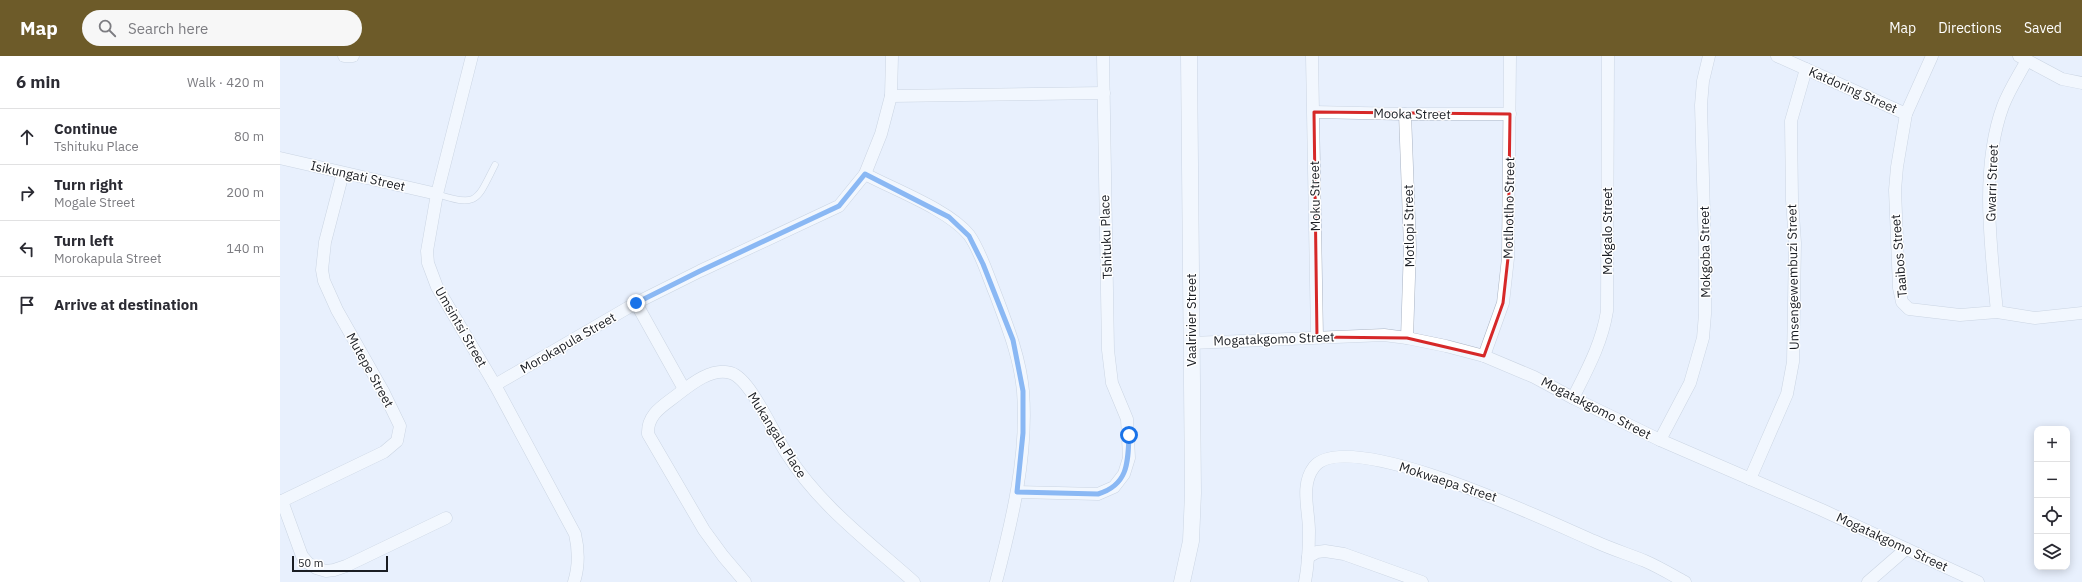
<!DOCTYPE html>
<meta charset="utf-8">
<style>
body{margin:0;font-family:"IBM Plex Sans",sans-serif;background:#f7f7f7;color:#2b2b33}
.controls{position:absolute;right:12px;bottom:12px;display:grid;overflow:hidden;border-radius:8px;box-shadow:0 2px 10px #0003}
.controls button{width:36px;height:36px;display:grid;place-items:center;padding:0;border:0;border-bottom:1px solid #e1e1e2;background:#fff;color:#2b2b33;font:20px sans-serif}
.scale{position:absolute;left:12px;bottom:10px;width:96px;box-sizing:border-box;padding-left:4px;border:2px solid #1a1d23;border-top:0;font-size:11px;line-height:14px;white-space:nowrap;color:#1a1d23;-webkit-text-stroke:3px #fff;paint-order:stroke}
.stop{position:absolute;width:12px;height:12px;margin:-9px;border:3px solid #1a73e8;border-radius:50%;background:#fff}
.stop.end{background:#1a73e8;border-color:#fff;box-shadow:0 1px 4px #0008}
.list{margin:0;padding:0;list-style:none}
h2{display:flex;justify-content:space-between;align-items:center;height:52px;margin:0;padding:0 16px;font-size:17px}
h2 small{font-size:13px;font-weight:400;color:#7c7c81}
.list li{display:grid;grid-template-columns:26px 1fr auto;gap:12px;align-items:center;box-sizing:border-box;height:56px;padding:0 16px;border-top:1px solid #e1e1e2}
.list b{display:block;font-size:15px;white-space:nowrap}
.list p{margin:0;font-size:13px;white-space:nowrap;color:#7c7c81}
.list em{font-size:13px;font-style:normal;color:#7c7c81}
.icon{flex:none;width:22px;height:22px;fill:none;stroke:currentColor;stroke-width:2;stroke-linecap:round;stroke-linejoin:round}
.map{position:relative;flex:none;width:1802px;height:526px;overflow:hidden}
header{display:flex;align-items:center;gap:24px;box-sizing:border-box;height:56px;padding:0 20px;background:#6d5b29;color:#fff}
header strong{font-size:19px}
nav{display:flex;gap:22px;margin-inline-start:auto;font-size:14px}
.search{width:280px;height:36px;background:#f7f7f7;display:flex;align-items:center;gap:10px;box-sizing:border-box;padding:0 14px;border-radius:22px;color:#7c7c81;font-size:15px}
main{display:flex}
aside{flex:1;background:#fff}
.map>svg:first-child{display:block}
.lines{fill:none;stroke-linecap:round;stroke-linejoin:round}
.lane-casing{stroke:#a9b3c3;stroke-width:7}
.street-casing{stroke:#a9b3c3;stroke-width:13}
.secondary-casing{stroke:#a9b3c3;stroke-width:17}
.lane{stroke:#fff;stroke-width:6}
.street{stroke:#fff;stroke-width:12}
.secondary{stroke:#fff;stroke-width:16}
.route{stroke:#1a73e8;stroke-width:5}
.marked{fill:none;stroke:#d62828;stroke-width:3;stroke-linejoin:round}
.labels{text-anchor:middle;dominant-baseline:central;stroke-width:3;stroke-linejoin:round;paint-order:stroke}
.street-label{font-size:13px;fill:#1a1d23;stroke:#fff}
</style>
<header>
<strong>Map</strong>
<div class="search"><svg class="icon" aria-label="search" viewBox="0 0 24 24"><circle cx="10" cy="10" r="6"/><path d="M15 15l6 6"/></svg>Search here</div>
<nav><a>Map</a><a>Directions</a><a>Saved</a></nav>
</header>
<main>
<aside>
<h2>6 min<small>Walk · 420 m</small></h2>
<ul class="list">
<li><svg class="icon" aria-label="ahead" viewBox="0 0 24 24"><path d="M12 20V5M6 11l6-6 6 6"/></svg><div><b>Continue</b><p>Tshituku Place</p></div><em>80 m</em></li>
<li><svg class="icon" aria-label="right" viewBox="0 0 24 24"><path d="M7 20v-9h11M14 6l5 5-5 5"/></svg><div><b>Turn right</b><p>Mogale Street</p></div><em>200 m</em></li>
<li><svg class="icon" aria-label="left" viewBox="0 0 24 24"><path d="M17 20v-9H6M10 6l-5 5 5 5"/></svg><div><b>Turn left</b><p>Morokapula Street</p></div><em>140 m</em></li>
<li><svg class="icon" aria-label="arrive" viewBox="0 0 24 24"><path d="M6 21V4h12l-3 4 3 4H6"/></svg><div><b>Arrive at destination</b></div></li>
</ul>
</aside>
<div class="map">
<svg width="1802" height="526" viewBox="0 0 1802 526">
<rect width="100%" height="100%" fill="#e8f0fd"/>
<g class="lines">
<!-- lane casing -->
<g class="lane-casing">
<path id="lane" d="M 157,138 C 198,152 197,144 215,109"/>
</g>
<!-- street casing -->
<g class="street-casing">
<g id="street">
<path d="M 64,0 L 73,0"/>
<path d="M 192,0 L 157,138 L 147,195 L 148,207 L 157,231 L 215,329 L 295,478 C 299,495 299,510 294,526"/>
<path d="M 1032,0 L 1037,281"/>
<path d="M 1497,0 L 1626,58"/>
<path d="M 1652,0 L 1626,58 L 1617,111 L 1615,134 L 1619,232 L 1622,246 L 1629,253 L 1680,259 L 1717,256 L 1755,262 L 1802,257"/>
<path d="M 1739,0 L 1782,23 L 1802,27"/>
<path d="M 611,40 L 824,37"/>
<path d="M 1034,56 L 1125,58 L 1230,58"/>
<path d="M 1125,58 L 1130,191 L 1127,282"/>
<path d="M 0,102 L 157,138"/>
<path d="M 585,118 C 615,134 669,154 689,179 C 700,194 708,220 715,237 C 727,269 740,301 743,335 C 748,399 732,465 716,526"/>
<path d="M 356,247 L 404,333"/>
<path d="M 1717,256 C 1711,192 1700,112 1723,50 C 1729,34 1739,19 1747,4"/>
<path d="M 911,287 L 1104,279 L 1127,282 L 1166,290 L 1204,300 L 1254,321 L 1293,342 L 1380,384 L 1542,454 L 1698,526"/>
<path d="M 1204,300 L 1223,247 L 1228,202 L 1230,0"/>
<path d="M 215,329 L 356,247 L 420,215 L 559,150 L 585,118 L 601,78 L 611,40 L 612,0"/>
<path d="M 1293,342 C 1307,314 1322,287 1327,255 L 1328,0"/>
<path d="M 1380,384 L 1410,327 L 1423,282 L 1425,258 L 1425,197 L 1421,49 L 1423,25 L 1429,0"/>
<path d="M 1470,423 L 1507,338 L 1513,306 L 1515,187 L 1512,144 L 1511,65 L 1526,13"/>
<path d="M 737,436 L 818,438 L 834,431 L 844,418 L 849,402 L 847,363 L 832,327 L 828,294 L 823,0"/>
<path d="M 2,445 L 22,500 L 28,507 L 36,512 L 46,515 L 54,514 L 66,510 L 166,462"/>
<path d="M 0,446 L 104,396 L 117,385 L 120,370 L 104,337 L 57,254 L 44,225 L 42,214 L 45,186 L 63,117"/>
<path d="M 1028,501 L 1037,496 L 1045,495 L 1064,498 L 1142,526"/>
<path d="M 465,526 L 443,500 L 424,474 L 368,378 C 367,358 383,350 397,339 C 411,328 432,311 451,317 C 471,323 494,379 507,398 C 539,449 589,486 634,526"/>
<path d="M 1025,526 C 1028,510 1029,491 1029,475 C 1029,454 1020,429 1034,411 C 1067,369 1272,467 1314,485 C 1331,493 1348,498 1365,505 C 1379,511 1392,519 1405,526"/>
<path d="M 1588,526 L 1626,493"/>
</g>
</g>
<!-- secondary casing -->
<g class="secondary-casing">
<path id="secondary" d="M 902,526 L 911,485 L 913,437 L 909,0"/>
</g>
<!-- lane -->
<use href="#lane" class="lane"/>
<!-- street -->
<use href="#street" class="street"/>
<!-- secondary -->
<use href="#secondary" class="secondary"/>
</g>
<g class="lines">
<!-- route -->
<path class="route" d="M 356,247 L 420,215 L 559,150 L 585,118 L 669,161 L 689,180 L 703,208 L 733,284 L 743,335 L 743,377 L 737,436 L 818,438 C 848,429 848,407 849,379"/>
</g>
<!-- marked area -->
<path d="M0 0H1802V526H0ZM 1034,56 L 1230,58 L 1228,202 L 1223,247 L 1204,300 L 1127,282 L 1037,281 Z" fill="#e8f0fd" fill-opacity=".55" fill-rule="evenodd"/>
<path class="marked" d="M 1034,56 L 1230,58 L 1228,202 L 1223,247 L 1204,300 L 1127,282 L 1037,281 Z"/>
<g class="labels">
<!-- street labels -->
<g class="street-label">
<text transform="translate(1573 34) rotate(24)">Katdoring Street</text>
<text transform="translate(1132 58) rotate(1)">Mooka Street</text>
<text transform="translate(78 120) rotate(13)">Isikungati Street</text>
<text transform="translate(1712 127) rotate(-88)">Gwarri Street</text>
<text transform="translate(1035 140) rotate(-91)">Moku Street</text>
<text transform="translate(1229 152) rotate(-89)">Motlhotlho Street</text>
<text transform="translate(1129 170) rotate(-91)">Motlopi Street</text>
<text transform="translate(1327 175) rotate(-90)">Mokgalo Street</text>
<text transform="translate(826 181) rotate(-92)">Tshituku Place</text>
<text transform="translate(1425 196) rotate(-91)">Mokgoba Street</text>
<text transform="translate(1619 200) rotate(-95)">Taaibos Street</text>
<text transform="translate(1513 221) rotate(-91)">Umsengewembuzi Street</text>
<text transform="translate(911 264) rotate(-90)">Vaalrivier Street</text>
<text transform="translate(181 271) rotate(60)">Umsintsi Street</text>
<text transform="translate(994 283) rotate(-2)">Mogatakgomo Street</text>
<text transform="translate(288 287) rotate(-30)">Morokapula Street</text>
<text transform="translate(90 314) rotate(61)">Mutepe Street</text>
<text transform="translate(1316 352) rotate(27)">Mogatakgomo Street</text>
<text transform="translate(497 379) rotate(58)">Mukangala Place</text>
<text transform="translate(1168 426) rotate(18)">Mokwaepa Street</text>
<text transform="translate(1612 486) rotate(25)">Mogatakgomo Street</text>
</g>
</g>
</svg>
<div class="controls">
<button>+</button>
<button>−</button>
<button><svg class="icon" aria-label="locate" viewBox="0 0 24 24"><circle cx="12" cy="12" r="6"/><path d="M12 2v4M12 18v4M2 12h4M18 12h4"/></svg></button>
<button><svg class="icon" aria-label="layers" viewBox="0 0 24 24"><path d="M12 4l9 5-9 5-9-5zM3 14l9 5 9-5"/></svg></button>
</div>
<div class="scale">50 m</div>
<div class="stop" style="left:849px;top:379px"></div>
<div class="stop end" style="left:356px;top:247px"></div>
</div>
</main>
